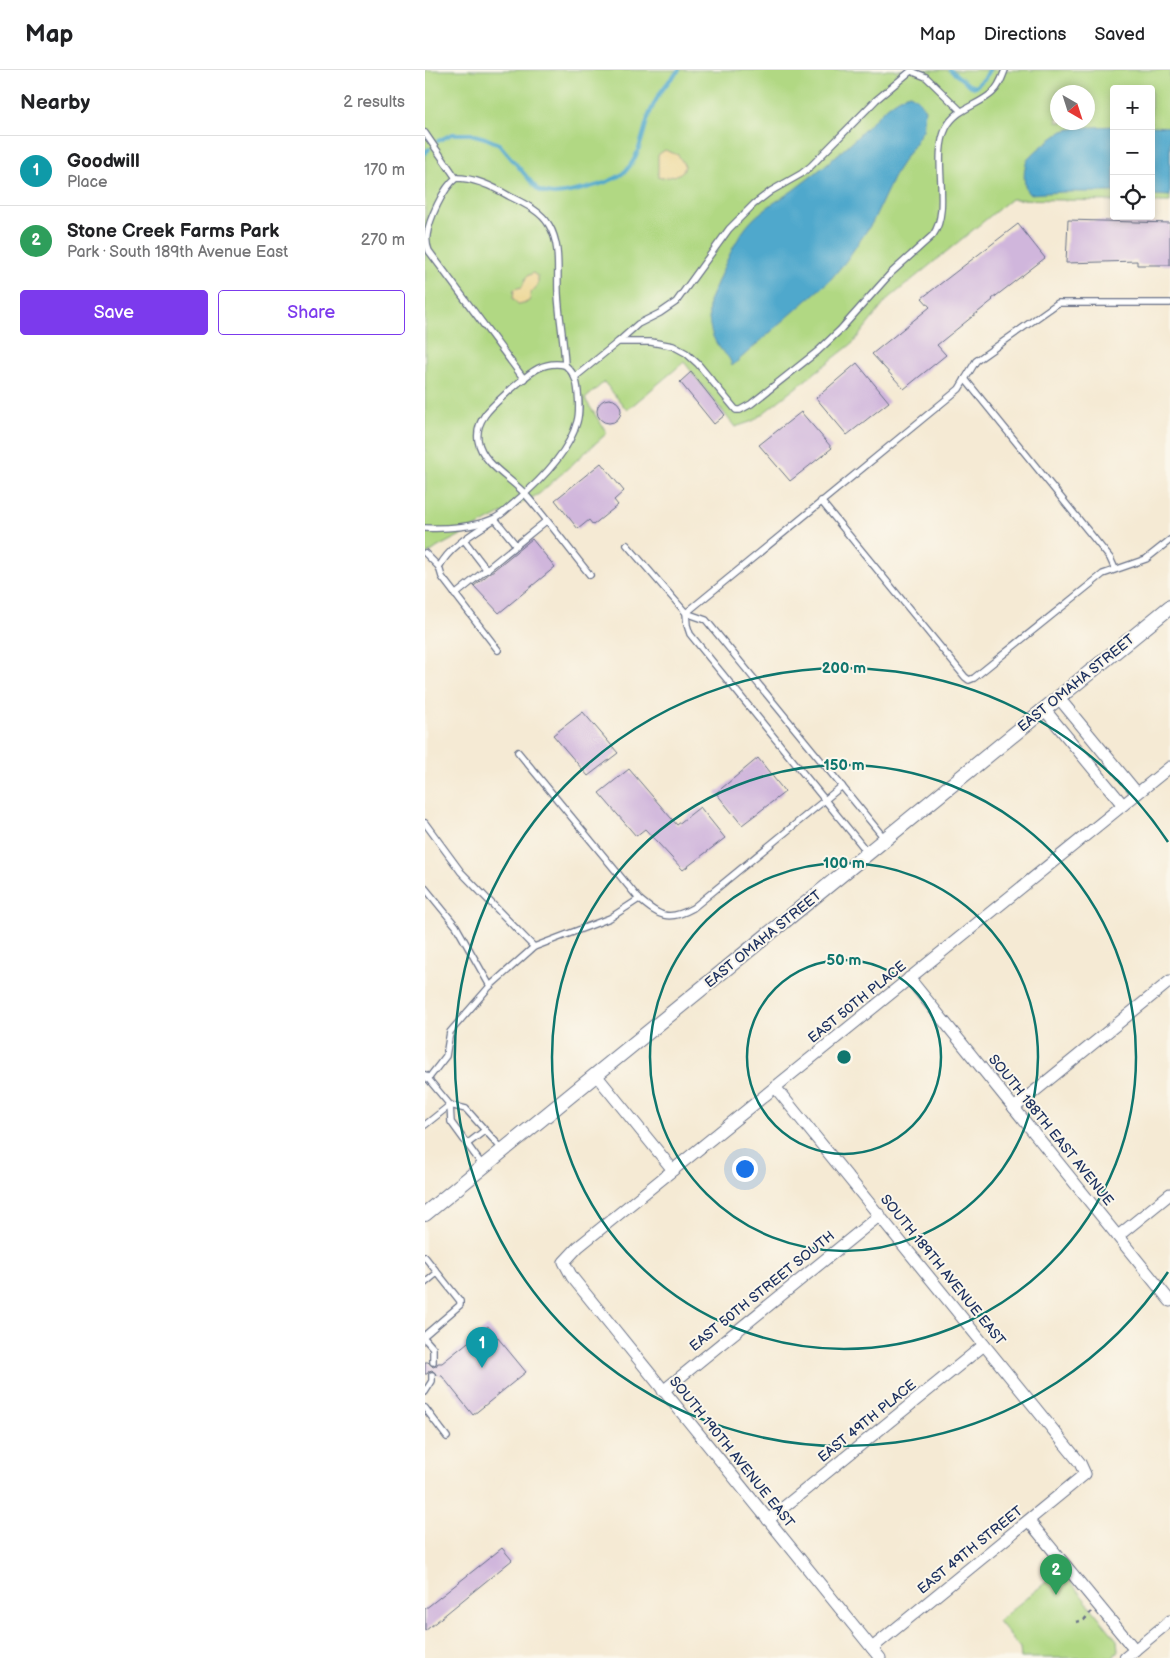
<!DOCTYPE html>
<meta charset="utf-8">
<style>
body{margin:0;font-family:"Balsamiq Sans",sans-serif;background:#f2f2f2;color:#202124}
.controls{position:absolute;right:15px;top:15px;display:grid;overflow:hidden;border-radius:5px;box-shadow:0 2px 8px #0003}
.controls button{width:45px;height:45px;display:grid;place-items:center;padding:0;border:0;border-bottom:1px solid #e0e0e0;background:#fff;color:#202124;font:25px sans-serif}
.compass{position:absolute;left:625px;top:15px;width:45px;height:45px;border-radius:50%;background:#fff;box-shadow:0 2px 8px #0003;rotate:141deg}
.you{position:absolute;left:319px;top:1098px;width:18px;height:18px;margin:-12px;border:4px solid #fff;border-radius:50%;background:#1a73e8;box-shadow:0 0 0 8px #1a73e833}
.badge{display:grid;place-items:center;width:32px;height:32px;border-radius:50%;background:#7c3aed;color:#fff;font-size:16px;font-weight:700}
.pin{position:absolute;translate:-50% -41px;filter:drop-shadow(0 1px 2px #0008)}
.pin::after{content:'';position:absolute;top:26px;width:18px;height:15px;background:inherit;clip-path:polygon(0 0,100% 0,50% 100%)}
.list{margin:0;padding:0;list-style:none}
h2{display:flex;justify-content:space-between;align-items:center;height:65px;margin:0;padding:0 20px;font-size:21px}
h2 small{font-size:16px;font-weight:400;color:#757577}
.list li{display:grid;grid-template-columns:32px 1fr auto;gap:15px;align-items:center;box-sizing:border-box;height:70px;padding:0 20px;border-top:1px solid #e0e0e0}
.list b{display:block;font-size:19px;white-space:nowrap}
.list p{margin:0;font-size:16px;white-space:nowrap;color:#757577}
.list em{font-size:16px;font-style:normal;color:#757577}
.actions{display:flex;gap:10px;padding:15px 20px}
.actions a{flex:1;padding:11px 0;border:1px solid #7c3aed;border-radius:5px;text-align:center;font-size:18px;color:#7c3aed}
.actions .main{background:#7c3aed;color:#fff}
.icon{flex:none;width:28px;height:28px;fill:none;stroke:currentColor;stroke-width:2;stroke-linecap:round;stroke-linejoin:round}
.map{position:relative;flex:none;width:745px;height:1588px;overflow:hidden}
header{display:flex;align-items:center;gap:30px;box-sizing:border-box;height:70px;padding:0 25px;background:#fff;border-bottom:1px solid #e0e0e0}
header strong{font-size:24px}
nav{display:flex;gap:28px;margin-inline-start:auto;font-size:18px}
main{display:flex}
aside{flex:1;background:#fff}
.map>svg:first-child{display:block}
.green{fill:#b1d883;stroke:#668470;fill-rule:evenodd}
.sand{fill:#eeda9e;stroke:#84847e}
.water{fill:#4fa8cc;stroke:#356c95}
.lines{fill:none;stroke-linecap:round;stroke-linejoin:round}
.stream{stroke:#4fa8cc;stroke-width:4}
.building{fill:#d0b6dc}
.service-casing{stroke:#677087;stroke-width:8}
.minor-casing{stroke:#677087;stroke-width:13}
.tertiary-casing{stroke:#677087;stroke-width:16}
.path{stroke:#677087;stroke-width:2.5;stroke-dasharray:4 4;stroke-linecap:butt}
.service{stroke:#fff;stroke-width:5.5}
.minor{stroke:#fff;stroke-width:11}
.tertiary{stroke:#fff;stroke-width:14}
.ring{fill:none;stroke:#0f766e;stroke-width:2.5}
.labels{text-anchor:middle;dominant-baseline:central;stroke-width:4;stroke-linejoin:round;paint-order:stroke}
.street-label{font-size:14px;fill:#1b2f5e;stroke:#fbf7ec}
.centre{fill:#0f766e;stroke:#fbf7ec;stroke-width:2.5}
.ring-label{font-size:15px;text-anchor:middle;font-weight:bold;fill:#0f766e;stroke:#fbf7ec;stroke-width:4;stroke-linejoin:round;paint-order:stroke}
</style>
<header>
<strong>Map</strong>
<nav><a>Map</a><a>Directions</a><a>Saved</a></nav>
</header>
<main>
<aside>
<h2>Nearby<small>2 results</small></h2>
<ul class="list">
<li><span class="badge" style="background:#0f9aa8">1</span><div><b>Goodwill</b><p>Place</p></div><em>170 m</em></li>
<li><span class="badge" style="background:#2e9e5b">2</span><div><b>Stone Creek Farms Park</b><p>Park · South 189th Avenue East</p></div><em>270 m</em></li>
</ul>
<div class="actions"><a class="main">Save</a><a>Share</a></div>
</aside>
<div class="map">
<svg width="745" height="1588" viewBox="0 0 745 1588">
<rect width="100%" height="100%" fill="#fbf7ec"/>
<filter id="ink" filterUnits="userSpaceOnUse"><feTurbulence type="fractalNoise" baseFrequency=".02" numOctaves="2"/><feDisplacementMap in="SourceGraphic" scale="10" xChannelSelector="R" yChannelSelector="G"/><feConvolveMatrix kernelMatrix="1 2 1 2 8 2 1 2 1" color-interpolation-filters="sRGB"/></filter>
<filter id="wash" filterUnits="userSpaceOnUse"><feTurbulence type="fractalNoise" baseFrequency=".0096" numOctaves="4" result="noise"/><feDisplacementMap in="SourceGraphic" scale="20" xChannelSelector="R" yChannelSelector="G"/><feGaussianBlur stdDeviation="1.12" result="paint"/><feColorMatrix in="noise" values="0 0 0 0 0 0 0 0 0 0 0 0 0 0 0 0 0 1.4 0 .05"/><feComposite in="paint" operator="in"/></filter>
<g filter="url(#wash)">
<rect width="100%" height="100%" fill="#f5ead4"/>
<!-- green -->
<g class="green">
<path d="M 0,0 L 745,0 L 745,132 L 726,132 L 726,19 L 689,19 L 689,131 L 586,129 L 462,230 L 428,273 L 328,351 L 310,357 L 259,292 L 202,340 L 179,312 L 160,329 L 182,363 L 114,424 L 13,477 L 0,486 ZM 632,22 L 662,22 L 662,52 L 632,52 Z"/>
<path d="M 636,1500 L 692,1570 L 693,1580 L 688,1588 L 596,1588 L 595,1578 L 573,1551 Z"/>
</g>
<!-- sand -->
<g class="sand">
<path d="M 240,80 L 253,85 L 260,96 C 258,106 245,107 236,108 L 233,107 L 233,86 L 234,84 Z"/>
<path d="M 108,203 L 113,207 L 113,215 L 106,223 L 105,229 L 103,232 L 93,234 L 88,229 L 89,219 L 97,217 L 102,206 Z"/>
</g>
<!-- water -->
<g class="water">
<path d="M 485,24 L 493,29 L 500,39 L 498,60 L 471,102 L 447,153 L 421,191 L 406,209 L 307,296 C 305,286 299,284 294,277 C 284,264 283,247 284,231 C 296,206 305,177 322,156 C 335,140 351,132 367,121 C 390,104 412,86 432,67 C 448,52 464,30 485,24 Z"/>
<path d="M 689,56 L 689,122 L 637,122 L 604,124 C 598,118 598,99 602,91 C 605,84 631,65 638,61 C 649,57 676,57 689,56 Z"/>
<path d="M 726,56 L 745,57 L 745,126 L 726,125 Z"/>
</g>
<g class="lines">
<!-- stream -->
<g class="stream">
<path d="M 525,0 L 544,15 L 550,17 L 560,8 L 564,0"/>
<path d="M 13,71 L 27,64 L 46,64 L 60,68 L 74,74 L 113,120 C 126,127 140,123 154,120 C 167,117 186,112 197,104 C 215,90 217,64 224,45 C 230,29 242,12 254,0"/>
<path d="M 0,83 L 4,79"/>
</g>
</g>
<g id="blocks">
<!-- building -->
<g class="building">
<path d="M 643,150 L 745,153 L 745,195 L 712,195 L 712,191 L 641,193 Z"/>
<path d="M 593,154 L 620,188 L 567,229 L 568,230 L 512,275 L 521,285 L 479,319 L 447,284 L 505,237 L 497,228 Z"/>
<path d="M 432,293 L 464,332 L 422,365 L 391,328 Z"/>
<path d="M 266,302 L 300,345 L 289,354 L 255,312 Z"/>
<circle cx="184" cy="341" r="12"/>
<path d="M 376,342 L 407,378 L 365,411 L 334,375 Z"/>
<path d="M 176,393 L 199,421 L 189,430 L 193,435 L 168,455 L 164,450 L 153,459 L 130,430 Z"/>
<path d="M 107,469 L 130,497 L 74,543 L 49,516 Z"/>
<path d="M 158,642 L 193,683 L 163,706 L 128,665 Z"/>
<path d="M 333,688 L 360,722 L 317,755 L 291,723 Z"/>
<path d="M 204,699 L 252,755 L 275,737 L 300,768 L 258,800 L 220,759 L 211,766 L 174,723 Z"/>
<path d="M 63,1256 L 101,1302 L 48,1345 L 17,1306 L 12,1305 L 7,1300 L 4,1301 L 2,1304 L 0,1304 L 0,1292 L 3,1292 L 8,1297 L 11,1296 L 13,1293 L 17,1293 Z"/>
<path d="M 77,1478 L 87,1490 L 0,1561 L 0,1539 Z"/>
</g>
</g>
</g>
<g filter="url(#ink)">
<use href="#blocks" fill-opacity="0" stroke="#677087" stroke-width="1"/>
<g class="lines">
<!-- service casing -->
<g class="service-casing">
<g id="service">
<path d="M 486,1 L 501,7 L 536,41"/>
<path d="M 0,63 L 31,108"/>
<path d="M 193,272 L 213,254 L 235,243 L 251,232 L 304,159 L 329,134 L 346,121 L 376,104 L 386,96 L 451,30 L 487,0"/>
<path d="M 150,307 L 193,272 L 226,272 L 248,276 L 261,283 L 273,294 L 311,340 L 315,340 L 326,334 L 393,281 L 415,260 L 466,203 L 508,165 C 527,138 506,89 521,58 C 531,38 551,37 567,23 C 574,17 577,8 580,0"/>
<path d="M 99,309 L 4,181 C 2,176 1,171 2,165 C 4,150 18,118 31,108 C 50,108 67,116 84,126 C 98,133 116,141 124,155 C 136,175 132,200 133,223 C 134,247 139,271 140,295"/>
<path d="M 540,309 L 685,488 L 690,499"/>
<path d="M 396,431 L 540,607 L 544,610 L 549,608 L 678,504 L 721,489 L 745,470"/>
<path d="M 0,458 C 20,459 50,457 68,449 C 76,446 83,438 89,433 C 113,413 144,382 152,352 C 155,342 154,332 153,322 C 152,310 149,303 140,295 C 115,290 102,306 84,321 C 70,334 50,348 53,370 C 57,394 86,408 100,424 C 123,450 143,478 165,505"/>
<path d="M 39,470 L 62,500"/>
<path d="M 202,475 L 261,543 L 281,550 L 460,769"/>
<path d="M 0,483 L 14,497"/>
<path d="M 30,525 L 121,451"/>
<path d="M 73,580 L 17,507 L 14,497 C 26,475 49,463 70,449 L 91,475"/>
<path d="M 93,682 L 214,829 C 234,846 243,852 268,838 L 417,716"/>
<path d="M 0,753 L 36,802 L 109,877"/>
<path d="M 443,783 L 265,564 L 262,555 L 261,543 L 534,319 L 551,291 L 633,233 L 745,233"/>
<path d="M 0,818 L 31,856 L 65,916"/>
<path d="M 0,1005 L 25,1035 L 41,1039 L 78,1080"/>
<path d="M 3,1009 L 21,986 L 25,962 L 65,916 L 109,877 L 185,848 L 214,829"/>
<path d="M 25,1035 L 26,1052 L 58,1096"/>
<path d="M 0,1055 L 25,1035"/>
<path d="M 42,1074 L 59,1061"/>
<path d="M 0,1187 L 35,1231 L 35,1235 L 0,1265"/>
<path d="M 0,1213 L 12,1203"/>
<path d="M 0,1269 L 8,1278 L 8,1292"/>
<path d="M 0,1322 L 7,1311 L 7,1305"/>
<path d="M 0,1338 L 22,1367"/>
</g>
</g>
<!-- minor casing -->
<g class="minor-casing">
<g id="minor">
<path d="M 633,627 L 712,723"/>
<path d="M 619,639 L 698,735"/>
<path d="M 484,908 L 745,1231"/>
<path d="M 171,1005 L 248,1100"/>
<path d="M 350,1017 L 655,1393 L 660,1404 L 447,1578"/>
<path d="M 589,1038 L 745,911"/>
<path d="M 693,1166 L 745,1124"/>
<path d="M 238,1321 L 455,1145"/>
<path d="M 343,1450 L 559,1275"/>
<path d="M 604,1451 L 710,1580"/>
<path d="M 455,1588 L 147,1207 L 139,1192 L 153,1177 L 745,697"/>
<path d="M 700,1588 L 745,1551"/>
</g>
</g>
<!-- tertiary casing -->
<g class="tertiary-casing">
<path id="tertiary" d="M 0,1144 L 745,537"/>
</g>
<!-- path -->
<path class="path" d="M 651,1552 L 659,1550 L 666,1542"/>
<!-- service -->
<use href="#service" class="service"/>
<!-- minor -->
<use href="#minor" class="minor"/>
<!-- tertiary -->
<use href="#tertiary" class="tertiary"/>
</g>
</g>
<!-- distance rings -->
<g class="ring">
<circle cx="419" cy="987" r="97"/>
<circle cx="419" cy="987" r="194"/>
<circle cx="419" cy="987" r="292"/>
<path d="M743 1202A389 389 0 1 1 743 772"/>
</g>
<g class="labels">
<!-- street labels -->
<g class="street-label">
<text transform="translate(651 613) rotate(-39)">EAST OMAHA STREET</text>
<text transform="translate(338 869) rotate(-39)">EAST OMAHA STREET</text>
<text transform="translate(432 932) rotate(-39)">EAST 50TH PLACE</text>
<text transform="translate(626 1060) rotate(51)">SOUTH 188TH EAST AVENUE</text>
<text transform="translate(518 1200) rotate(51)">SOUTH 189TH AVENUE EAST</text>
<text transform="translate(337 1221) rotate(-39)">EAST 50TH STREET SOUTH</text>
<text transform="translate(442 1351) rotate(-39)">EAST 49TH PLACE</text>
<text transform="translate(307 1382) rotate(51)">SOUTH 190TH AVENUE EAST</text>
<text transform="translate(545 1480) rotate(-39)">EAST 49TH STREET</text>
</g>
</g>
<circle cx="419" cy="987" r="8" class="centre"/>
<g class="ring-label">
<text x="419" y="603">200 m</text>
<text x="419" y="700">150 m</text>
<text x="419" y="798">100 m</text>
<text x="419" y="895">50 m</text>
</g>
</svg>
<div class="controls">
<button>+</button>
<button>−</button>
<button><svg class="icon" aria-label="locate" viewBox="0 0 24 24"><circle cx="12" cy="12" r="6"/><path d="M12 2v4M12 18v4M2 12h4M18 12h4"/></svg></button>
</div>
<svg class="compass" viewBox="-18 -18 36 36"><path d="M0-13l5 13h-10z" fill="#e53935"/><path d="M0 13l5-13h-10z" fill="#757577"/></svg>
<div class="you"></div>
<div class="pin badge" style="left:57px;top:1298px;background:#0f9aa8">1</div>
<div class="pin badge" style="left:631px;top:1525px;background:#2e9e5b">2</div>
</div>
</main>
